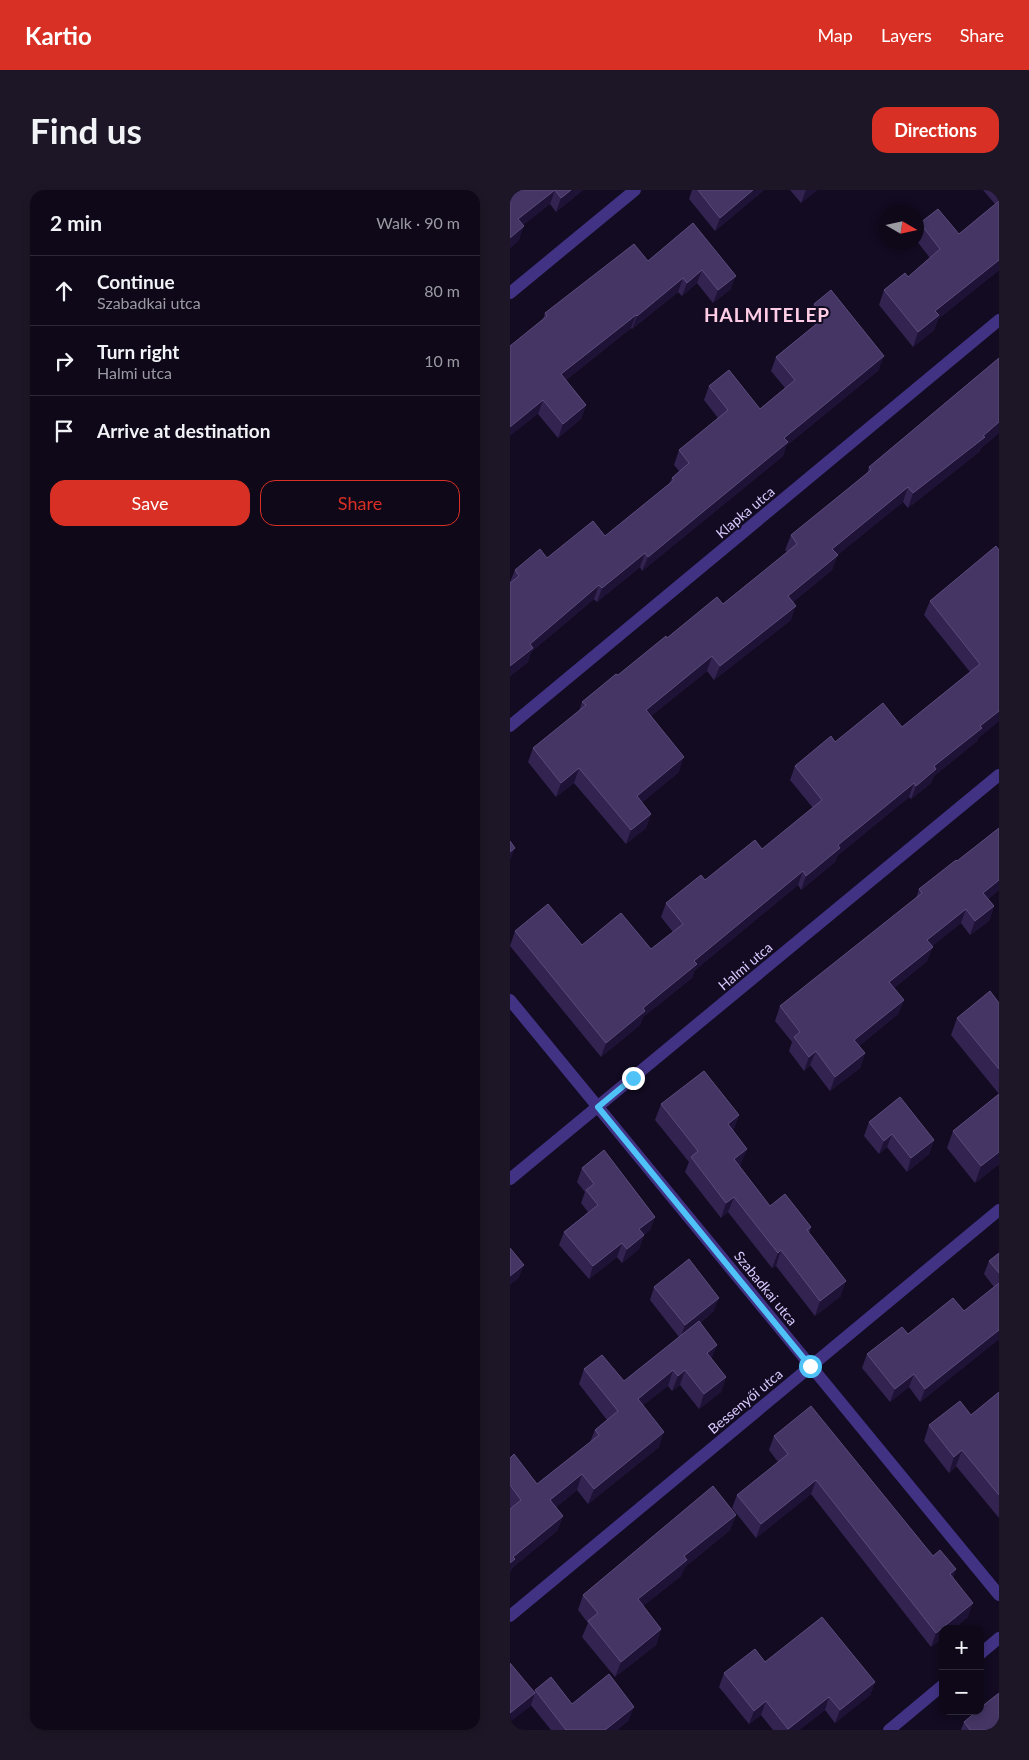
<!DOCTYPE html>
<meta charset="utf-8">
<style>
body{margin:0;font-family:Lato,sans-serif;background:#1c1626;color:#f1f3f6}
.controls{position:absolute;right:15px;bottom:15px;display:grid;overflow:hidden;border-radius:10px;box-shadow:0 2px 8px #0003}
.controls button{width:45px;height:45px;display:grid;place-items:center;padding:0;border:0;border-bottom:1px solid #2e2938;background:#0e0819;color:#f1f3f6;font:25px sans-serif}
.compass{position:absolute;left:369px;top:15px;width:45px;height:45px;border-radius:50%;background:#0e0819;box-shadow:0 2px 8px #0003;rotate:99deg}
.stop{position:absolute;width:15px;height:15px;margin:-11px;border:4px solid #4fc3f7;border-radius:50%;background:#fff}
.stop.end{background:#4fc3f7;border-color:#fff;box-shadow:0 1px 5px #0008}
.list{margin:0;padding:0;list-style:none}
h2{display:flex;justify-content:space-between;align-items:center;height:65px;margin:0;padding:0 20px;font-size:21px}
h2 small{font-size:16px;font-weight:400;color:#9b9aa2}
.list li{display:grid;grid-template-columns:32px 1fr auto;gap:15px;align-items:center;box-sizing:border-box;height:70px;padding:0 20px;border-top:1px solid #2e2938}
.list b{display:block;font-size:19px;white-space:nowrap}
.list p{margin:0;font-size:16px;white-space:nowrap;color:#9b9aa2}
.list em{font-size:16px;font-style:normal;color:#9b9aa2}
.actions{display:flex;gap:10px;padding:15px 20px}
.actions a{flex:1;padding:11px 0;border:1px solid #d93025;border-radius:15px;text-align:center;font-size:18px;color:#d93025}
.actions .main{background:#d93025;color:#fff}
.icon{flex:none;width:28px;height:28px;fill:none;stroke:currentColor;stroke-width:2;stroke-linecap:round;stroke-linejoin:round}
.map{position:relative;flex:none;width:489px;height:1540px;overflow:hidden;border-radius:15px}
header{display:flex;align-items:center;gap:30px;box-sizing:border-box;height:70px;padding:0 25px;background:#d93025;color:#fff}
header strong{font-size:24px}
nav{display:flex;gap:28px;margin-inline-start:auto;font-size:18px}
.intro{display:flex;align-items:center;justify-content:space-between;box-sizing:border-box;height:120px;padding:0 30px}
h1{margin:0;font-size:35px}
.button{padding:12px 22px;border-radius:15px;background:#d93025;color:#fff;font-size:18px;font-weight:700}
main{display:flex;gap:30px;padding:0 30px}
aside{flex:1;background:#0e0819;border-radius:15px;box-shadow:0 2px 8px #0003}
.map>svg:first-child{display:block}
.lines{fill:none;stroke-linecap:round;stroke-linejoin:round}
.minor{stroke:#423284;stroke-width:12}
.wall{fill:#332351}
.shaded-wall{fill:#1e1236}
.building{fill:#443564;stroke:#5c4c7c}
.route{stroke:#4fc3f7;stroke-width:6}
.labels{text-anchor:middle;dominant-baseline:central;stroke-width:4;stroke-linejoin:round;paint-order:stroke}
.street-label{font-size:14px;fill:#d9cbff;stroke:#120b21}
.district-label{font-size:19px;font-weight:bold;letter-spacing:1px;fill:#ffcde5;stroke:#120b21}
</style>
<header>
<strong>Kartio</strong>
<nav><a>Map</a><a>Layers</a><a>Share</a></nav>
</header>
<div class="intro"><h1>Find us</h1><a class="button">Directions</a></div>
<main>
<aside>
<h2>2 min<small>Walk · 90 m</small></h2>
<ul class="list">
<li><svg class="icon" aria-label="ahead" viewBox="0 0 24 24"><path d="M12 20V5M6 11l6-6 6 6"/></svg><div><b>Continue</b><p>Szabadkai utca</p></div><em>80 m</em></li>
<li><svg class="icon" aria-label="right" viewBox="0 0 24 24"><path d="M7 20v-9h11M14 6l5 5-5 5"/></svg><div><b>Turn right</b><p>Halmi utca</p></div><em>10 m</em></li>
<li><svg class="icon" aria-label="arrive" viewBox="0 0 24 24"><path d="M6 21V4h12l-3 4 3 4H6"/></svg><div><b>Arrive at destination</b></div></li>
</ul>
<div class="actions"><a class="main">Save</a><a>Share</a></div>
</aside>
<div class="map">
<svg width="489" height="1540" viewBox="0 0 489 1540">
<rect width="100%" height="100%" fill="#120b21"/>
<g class="lines">
<!-- minor -->
<g class="minor">
<path d="M 0,103 L 125,0"/>
<path d="M 0,536 L 489,130"/>
<path d="M 0,810 L 489,1405"/>
<path d="M 0,989 L 489,585"/>
<path d="M 0,1426 L 489,1020"/>
<path d="M 470,1464 L 489,1448"/>
<path d="M 379,1540 L 433,1495"/>
</g>
</g>
<!-- wall -->
<g class="wall">
<path d="M 0,0 L 73,0 L 46,22 L 40,14 L 13,35 L 9,50 L 0,58 Z"/>
<path d="M 182,0 L 254,0 L 205,41 L 179,9 Z"/>
<path d="M 280,0 L 307,0 L 291,13 Z"/>
<path d="M 473,0 L 489,0 L 489,80 L 428,129 L 424,140 L 403,157 L 369,115 L 374,100 L 398,87 L 420,68 L 406,50 L 406,42 L 410,33 L 449,44 L 485,14 Z"/>
<path d="M 183,33 L 221,99 L 203,113 L 187,93 L 172,106 L 168,102 L 122,139 L 121,138 L 56,190 L 76,215 L 71,229 L 48,248 L 28,224 L 33,129 L 35,123 L 138,71 Z"/>
<path d="M 304,114 L 369,180 L 276,256 L 273,266 L 132,381 L 130,377 L 87,412 L 84,409 L 21,462 L 18,472 L 0,486 L 0,392 L 5,380 L 95,346 L 159,294 L 162,288 L 169,281 L 164,275 L 169,260 L 208,228 L 194,210 L 199,196 L 250,219 L 275,198 L 261,181 L 266,167 L 305,135 L 299,128 Z"/>
<path d="M 489,168 L 489,243 L 471,258 L 469,262 L 398,318 L 393,312 L 327,365 L 322,380 L 283,412 L 281,430 L 204,490 L 197,481 L 141,526 L 169,582 L 132,612 L 141,624 L 136,638 L 116,654 L 64,593 L 46,607 L 18,572 L 23,558 L 69,521 L 72,512 L 157,448 L 213,414 L 277,362 L 275,360 L 281,345 L 357,284 L 359,277 Z"/>
<path d="M 489,360 L 489,531 L 468,548 L 467,551 L 424,586 L 421,593 L 401,609 L 399,607 L 327,666 L 325,672 L 291,700 L 288,695 L 185,780 L 182,788 L 133,827 L 130,835 L 91,867 L 0,756 L 5,741 L 72,755 L 141,759 L 163,742 L 151,727 L 156,713 L 195,690 L 252,659 L 303,618 L 280,590 L 285,576 L 325,552 L 392,537 L 460,482 L 414,425 L 420,411 Z"/>
<path d="M 489,638 L 489,700 L 478,709 L 484,716 L 479,731 L 460,745 L 451,733 L 422,756 L 417,771 L 384,798 L 394,810 L 388,824 L 349,856 L 355,863 L 350,878 L 320,901 L 300,875 L 294,881 L 279,861 L 282,852 L 265,831 L 270,816 L 406,708 L 409,699 L 447,671 Z"/>
<path d="M 489,813 L 489,904 L 441,845 L 447,828 Z"/>
<path d="M 489,904 L 489,974 L 465,993 L 437,958 L 443,941 Z"/>
<path d="M 151,914 L 229,925 L 223,941 L 231,974 L 229,976 L 260,1016 L 301,1037 L 299,1043 L 331,1106 L 305,1126 L 266,1076 L 262,1078 L 218,1022 L 211,1028 L 175,982 L 179,972 L 145,930 Z"/>
<path d="M 359,932 L 424,950 L 419,964 L 397,982 L 377,957 L 369,964 L 354,946 Z"/>
<path d="M 72,978 L 145,1027 L 140,1040 L 134,1045 L 129,1059 L 112,1073 L 107,1067 L 79,1089 L 49,1055 L 54,1042 L 78,1022 L 71,1013 L 75,1002 L 67,992 Z"/>
<path d="M 489,1063 L 489,1149 L 410,1212 L 399,1197 L 380,1212 L 352,1178 L 357,1164 L 398,1144 L 454,1121 L 484,1097 L 474,1084 L 479,1071 Z"/>
<path d="M 144,1097 L 204,1121 L 190,1133 L 202,1169 L 216,1187 L 211,1202 L 189,1219 L 170,1195 L 162,1201 L 158,1196 L 133,1215 L 149,1257 L 78,1314 L 67,1300 L 46,1317 L 53,1326 L 47,1341 L 2,1378 L 0,1383 L 0,1319 L 1,1318 L 0,1317 L 0,1268 L 27,1294 L 80,1252 L 85,1240 L 97,1230 L 69,1194 L 74,1179 L 114,1191 L 169,1147 L 140,1110 Z"/>
<path d="M 489,1202 L 489,1328 L 446,1276 L 439,1283 L 414,1251 L 419,1235 L 461,1225 Z"/>
<path d="M 264,1246 L 423,1366 L 446,1379 L 443,1388 L 458,1427 L 421,1457 L 301,1304 L 246,1348 L 222,1318 L 227,1305 L 268,1272 L 259,1260 Z"/>
<path d="M 226,1325 L 220,1340 L 175,1377 L 171,1386 L 133,1416 L 151,1439 L 146,1455 L 105,1487 L 72,1447 L 78,1433 L 68,1420 L 73,1405 Z"/>
<path d="M 255,1472 L 365,1492 L 360,1505 L 325,1533 L 315,1520 L 289,1540 L 263,1540 L 251,1525 L 239,1534 L 209,1497 L 214,1483 Z"/>
<path d="M 25,1500 L 62,1514 L 119,1530 L 107,1540 L 41,1540 L 20,1514 L 20,1517 Z"/>
<path d="M 454,1532 L 489,1540 L 451,1540 Z"/>
</g>
<!-- shaded-wall -->
<g class="shaded-wall">
<path d="M 45,0 L 40,14 L 3,43 L 8,29 Z"/>
<path d="M 61,0 L 73,0 L 46,22 L 51,8 Z"/>
<path d="M 243,0 L 254,0 L 205,41 L 210,28 Z"/>
<path d="M 296,0 L 307,0 L 291,13 Z"/>
<path d="M 14,36 L 9,50 L 0,58 L 0,48 Z"/>
<path d="M 489,70 L 489,80 L 428,129 L 424,140 L 403,157 L 408,142 L 425,121 Z"/>
<path d="M 192,80 L 187,93 L 172,106 L 177,93 Z"/>
<path d="M 226,86 L 221,99 L 203,113 L 208,100 Z"/>
<path d="M 173,88 L 168,102 L 122,139 L 127,126 Z"/>
<path d="M 126,125 L 121,138 L 46,198 L 51,184 Z"/>
<path d="M 374,166 L 369,180 L 276,256 L 273,266 L 132,381 L 138,367 L 274,248 Z"/>
<path d="M 33,210 L 28,224 L 0,246 L 0,237 Z"/>
<path d="M 76,215 L 71,229 L 48,248 L 53,234 Z"/>
<path d="M 489,232 L 489,243 L 471,258 L 469,262 L 398,318 L 403,303 Z"/>
<path d="M 398,297 L 393,312 L 317,374 L 322,359 Z"/>
<path d="M 135,363 L 130,377 L 87,412 L 92,398 Z"/>
<path d="M 328,365 L 322,380 L 273,420 L 278,406 Z"/>
<path d="M 89,395 L 84,409 L 21,462 L 18,472 L 0,486 L 0,476 L 20,454 Z"/>
<path d="M 286,416 L 281,430 L 204,490 L 210,476 Z"/>
<path d="M 202,466 L 197,481 L 130,535 L 136,520 Z"/>
<path d="M 489,521 L 489,531 L 468,548 L 467,551 L 424,586 L 421,593 L 401,609 L 406,596 L 424,576 L 470,536 Z"/>
<path d="M 174,567 L 169,582 L 122,621 L 127,606 Z"/>
<path d="M 69,578 L 64,593 L 46,607 L 51,593 Z"/>
<path d="M 404,593 L 399,607 L 327,666 L 325,672 L 291,700 L 296,686 L 328,655 Z"/>
<path d="M 141,624 L 136,638 L 116,654 L 121,640 Z"/>
<path d="M 5,658 L 0,671 L 0,662 Z"/>
<path d="M 293,681 L 288,695 L 185,780 L 182,788 L 133,827 L 130,835 L 91,867 L 96,853 L 133,818 L 184,771 Z"/>
<path d="M 489,690 L 489,700 L 468,717 L 473,703 Z"/>
<path d="M 484,716 L 479,731 L 460,745 L 465,731 Z"/>
<path d="M 456,719 L 451,733 L 412,765 L 417,750 Z"/>
<path d="M 423,757 L 417,771 L 374,806 L 379,792 Z"/>
<path d="M 394,810 L 388,824 L 339,864 L 344,850 Z"/>
<path d="M 306,861 L 300,875 L 294,881 L 299,867 Z"/>
<path d="M 355,863 L 350,878 L 320,901 L 325,887 Z"/>
<path d="M 229,925 L 223,941 L 212,949 L 218,934 Z"/>
<path d="M 382,944 L 377,957 L 369,964 L 374,951 Z"/>
<path d="M 424,950 L 419,964 L 397,982 L 401,968 Z"/>
<path d="M 237,959 L 231,974 L 218,985 L 224,969 Z"/>
<path d="M 489,962 L 489,974 L 465,993 L 471,976 Z"/>
<path d="M 224,1007 L 218,1022 L 211,1028 L 216,1013 Z"/>
<path d="M 145,1027 L 140,1040 L 124,1053 L 129,1039 Z"/>
<path d="M 134,1045 L 129,1059 L 112,1073 L 117,1059 Z"/>
<path d="M 112,1053 L 107,1067 L 79,1089 L 83,1076 Z"/>
<path d="M 271,1060 L 266,1076 L 262,1078 L 268,1063 Z"/>
<path d="M 14,1075 L 9,1088 L 0,1095 L 0,1086 Z"/>
<path d="M 336,1091 L 331,1106 L 305,1126 L 310,1111 Z"/>
<path d="M 209,1108 L 204,1121 L 170,1149 L 175,1135 Z"/>
<path d="M 489,1140 L 489,1149 L 410,1212 L 415,1199 Z"/>
<path d="M 207,1155 L 201,1170 L 197,1163 Z"/>
<path d="M 163,1180 L 158,1196 L 122,1224 L 128,1209 Z"/>
<path d="M 175,1180 L 170,1195 L 162,1201 L 168,1186 Z"/>
<path d="M 404,1184 L 399,1197 L 380,1212 L 385,1199 Z"/>
<path d="M 216,1187 L 211,1202 L 189,1219 L 194,1204 Z"/>
<path d="M 154,1242 L 149,1257 L 78,1314 L 84,1299 Z"/>
<path d="M 452,1260 L 446,1276 L 439,1283 L 444,1267 Z"/>
<path d="M 72,1284 L 67,1300 L 35,1326 L 40,1310 Z"/>
<path d="M 306,1290 L 301,1304 L 246,1348 L 251,1334 Z"/>
<path d="M 226,1325 L 220,1340 L 175,1377 L 171,1386 L 122,1425 L 128,1409 L 174,1366 Z"/>
<path d="M 53,1326 L 47,1341 L 2,1378 L 0,1383 L 0,1373 L 3,1367 Z"/>
<path d="M 446,1379 L 441,1392 L 440,1384 Z"/>
<path d="M 463,1413 L 458,1427 L 443,1439 L 433,1439 L 433,1447 L 421,1457 L 426,1443 Z"/>
<path d="M 151,1439 L 146,1455 L 105,1487 L 111,1472 Z"/>
<path d="M 365,1492 L 360,1505 L 325,1533 L 330,1520 Z"/>
<path d="M 25,1503 L 20,1517 L 0,1532 L 0,1523 Z"/>
<path d="M 319,1507 L 315,1520 L 289,1540 L 278,1540 Z"/>
<path d="M 256,1511 L 251,1525 L 239,1534 L 244,1521 Z"/>
<path d="M 124,1517 L 119,1530 L 107,1540 L 95,1540 Z"/>
</g>
<!-- building -->
<g class="building">
<path d="M 0,0 L 45,0 L 8,29 L 14,36 L 0,48 Z"/>
<path d="M 45,0 L 61,0 L 51,8 Z"/>
<path d="M 188,0 L 243,0 L 210,28 Z"/>
<path d="M 489,11 L 489,70 L 425,121 L 429,125 L 408,142 L 374,100 L 395,83 L 398,87 L 430,59 L 410,33 L 428,19 L 449,44 Z"/>
<path d="M 183,33 L 226,86 L 208,100 L 192,80 L 177,93 L 173,88 L 127,126 L 126,125 L 51,184 L 76,215 L 53,234 L 33,210 L 0,237 L 0,156 L 37,126 L 35,123 L 124,54 L 138,71 Z"/>
<path d="M 321,100 L 374,166 L 274,248 L 278,252 L 138,367 L 135,363 L 92,398 L 89,395 L 20,454 L 23,458 L 0,476 L 0,393 L 9,386 L 5,380 L 30,359 L 37,368 L 83,331 L 95,346 L 164,290 L 162,288 L 179,273 L 169,260 L 218,220 L 199,196 L 219,180 L 250,219 L 285,190 L 266,167 L 315,127 L 304,114 Z"/>
<path d="M 489,168 L 489,232 L 473,246 L 475,247 L 403,303 L 398,297 L 322,359 L 328,365 L 278,406 L 286,416 L 210,476 L 202,466 L 136,520 L 174,567 L 127,606 L 141,624 L 121,640 L 69,578 L 51,593 L 23,558 L 76,515 L 72,512 L 106,484 L 108,485 L 156,446 L 157,448 L 207,407 L 213,414 L 287,354 L 281,345 L 361,280 L 359,277 Z"/>
<path d="M 486,356 L 489,360 L 489,521 L 470,536 L 472,538 L 424,576 L 426,579 L 406,596 L 404,593 L 328,655 L 330,658 L 296,686 L 293,681 L 184,771 L 187,774 L 133,818 L 135,821 L 96,853 L 5,741 L 38,714 L 72,755 L 111,723 L 141,759 L 173,734 L 156,713 L 191,685 L 195,690 L 245,650 L 252,659 L 312,610 L 285,576 L 321,546 L 325,552 L 373,513 L 392,537 L 470,474 L 420,411 Z"/>
<path d="M 489,638 L 489,690 L 473,703 L 484,716 L 465,731 L 456,719 L 417,750 L 423,757 L 379,792 L 394,810 L 344,850 L 355,863 L 325,887 L 306,861 L 299,867 L 284,847 L 290,842 L 270,816 L 412,703 L 409,699 L 446,670 L 447,671 Z"/>
<path d="M 0,651 L 5,658 L 0,662 Z"/>
<path d="M 480,801 L 489,813 L 489,879 L 447,828 Z"/>
<path d="M 194,881 L 229,925 L 218,934 L 237,959 L 224,969 L 260,1016 L 275,1004 L 301,1037 L 297,1040 L 336,1091 L 310,1111 L 271,1060 L 268,1063 L 224,1007 L 216,1013 L 181,967 L 188,961 L 151,914 Z"/>
<path d="M 489,904 L 489,962 L 471,976 L 443,941 Z"/>
<path d="M 390,907 L 424,950 L 401,968 L 382,944 L 374,951 L 359,932 Z"/>
<path d="M 94,960 L 145,1027 L 129,1039 L 134,1045 L 117,1059 L 112,1053 L 83,1076 L 54,1042 L 88,1015 L 76,1000 L 84,994 L 72,978 Z"/>
<path d="M 0,1058 L 14,1075 L 0,1086 Z"/>
<path d="M 489,1063 L 489,1083 L 479,1071 Z"/>
<path d="M 179,1069 L 209,1108 L 175,1135 L 144,1097 Z"/>
<path d="M 489,1093 L 489,1140 L 415,1199 L 404,1184 L 385,1199 L 357,1164 L 392,1137 L 398,1144 L 443,1108 L 454,1121 Z"/>
<path d="M 189,1131 L 207,1155 L 197,1163 L 216,1187 L 194,1204 L 175,1180 L 168,1186 L 163,1180 L 128,1209 L 154,1242 L 84,1299 L 72,1284 L 40,1310 L 53,1326 L 3,1367 L 5,1369 L 0,1373 L 0,1319 L 11,1310 L 0,1295 L 0,1268 L 4,1264 L 27,1294 L 89,1245 L 85,1240 L 108,1221 L 74,1179 L 92,1165 L 114,1191 Z"/>
<path d="M 489,1202 L 489,1305 L 452,1260 L 444,1267 L 419,1235 L 450,1211 L 461,1225 Z"/>
<path d="M 301,1216 L 423,1366 L 430,1360 L 446,1379 L 440,1384 L 463,1413 L 426,1443 L 306,1290 L 251,1334 L 227,1305 L 278,1264 L 264,1246 Z"/>
<path d="M 203,1296 L 226,1325 L 174,1366 L 177,1370 L 128,1409 L 151,1439 L 111,1472 L 78,1431 L 88,1423 L 73,1405 Z"/>
<path d="M 312,1427 L 365,1492 L 330,1520 L 319,1507 L 278,1539 L 256,1511 L 244,1521 L 214,1483 L 245,1459 L 255,1472 Z"/>
<path d="M 0,1473 L 25,1503 L 0,1523 Z"/>
<path d="M 99,1484 L 124,1517 L 95,1540 L 56,1540 L 25,1500 L 41,1487 L 62,1514 Z"/>
<path d="M 489,1503 L 489,1540 L 460,1540 L 454,1532 L 467,1521 L 470,1521 L 470,1518 Z"/>
</g>
<g class="lines">
<!-- route -->
<path class="route" d="M 123,888 L 88,917 L 300,1176"/>
</g>
<g class="labels">
<!-- street labels -->
<g class="street-label">
<text transform="translate(235 322) rotate(-40)">Klapka utca</text>
<text transform="translate(235 776) rotate(-40)">Halmi utca</text>
<text transform="translate(256 1098) rotate(51)">Szabadkai utca</text>
<text transform="translate(235 1211) rotate(-40)">Bessenyői utca</text>
</g>
<!-- district labels -->
<g class="district-label">
<text x="257" y="124">HALMITELEP</text>
</g>
</g>
</svg>
<div class="controls">
<button>+</button>
<button>−</button>
</div>
<svg class="compass" viewBox="-18 -18 36 36"><path d="M0-13l5 13h-10z" fill="#e53935"/><path d="M0 13l5-13h-10z" fill="#9b9aa2"/></svg>
<div class="stop" style="left:300px;top:1176px"></div>
<div class="stop end" style="left:123px;top:888px"></div>
</div>
</main>
